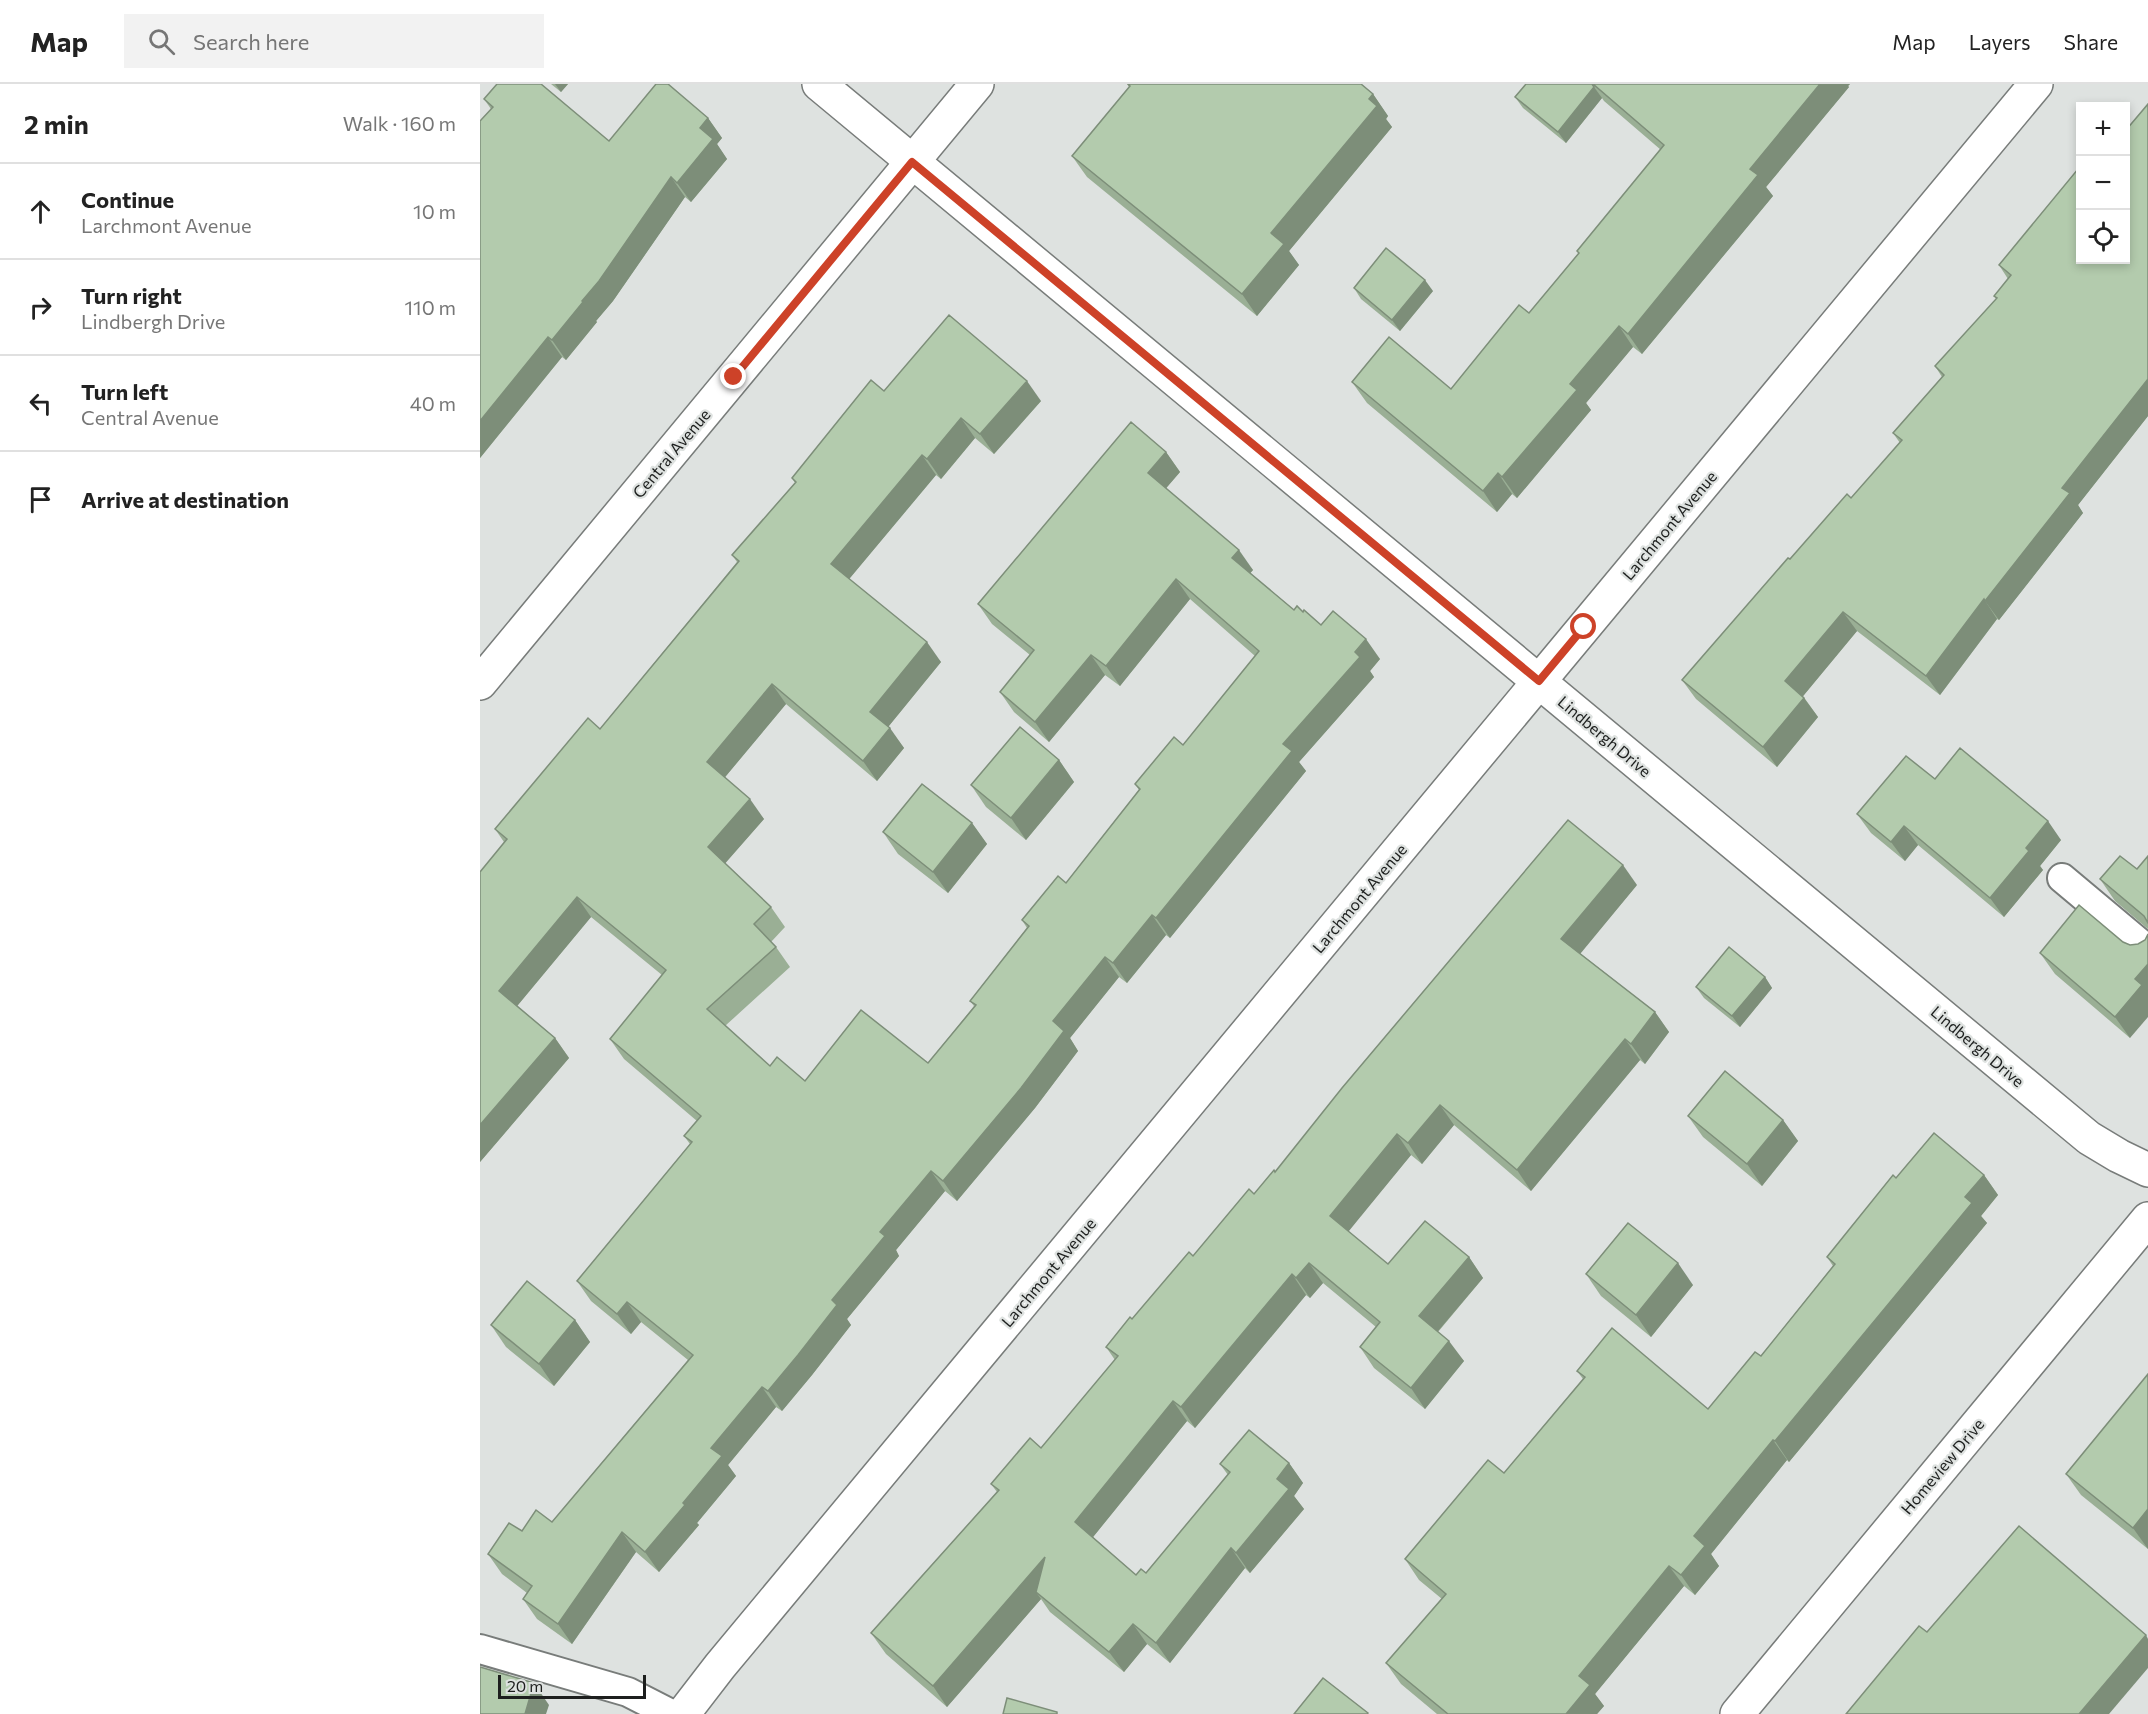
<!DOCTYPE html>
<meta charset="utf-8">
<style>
body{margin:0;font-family:Commissioner,sans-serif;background:#f2f2f2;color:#222}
.controls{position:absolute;right:18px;top:18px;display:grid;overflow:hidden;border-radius:0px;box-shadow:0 3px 9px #0003}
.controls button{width:54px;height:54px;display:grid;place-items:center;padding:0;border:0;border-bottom:2px solid #e0e0e0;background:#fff;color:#222;font:30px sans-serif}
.scale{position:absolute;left:18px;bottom:15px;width:148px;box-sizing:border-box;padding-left:6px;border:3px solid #1d1f1e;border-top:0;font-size:16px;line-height:21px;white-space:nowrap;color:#1d1f1e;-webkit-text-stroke:4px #dee2e0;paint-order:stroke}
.stop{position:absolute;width:18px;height:18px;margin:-14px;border:4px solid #cd4228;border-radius:50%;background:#fff}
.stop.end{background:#cd4228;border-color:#fff;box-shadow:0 2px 6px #0008}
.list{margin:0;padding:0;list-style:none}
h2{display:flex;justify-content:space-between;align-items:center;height:78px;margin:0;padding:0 24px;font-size:26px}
h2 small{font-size:20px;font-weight:400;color:#767676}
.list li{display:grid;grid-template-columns:39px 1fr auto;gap:18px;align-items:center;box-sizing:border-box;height:96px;padding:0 24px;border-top:2px solid #e0e0e0}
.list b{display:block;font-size:22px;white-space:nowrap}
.list p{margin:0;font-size:20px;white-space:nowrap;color:#767676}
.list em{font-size:20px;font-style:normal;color:#767676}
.icon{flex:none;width:33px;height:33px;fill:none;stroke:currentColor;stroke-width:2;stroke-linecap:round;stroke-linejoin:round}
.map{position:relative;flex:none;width:1668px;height:1630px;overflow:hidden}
header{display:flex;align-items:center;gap:36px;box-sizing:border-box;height:84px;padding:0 30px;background:#fff;border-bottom:2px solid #e0e0e0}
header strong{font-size:28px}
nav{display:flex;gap:33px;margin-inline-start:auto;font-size:21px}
.search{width:420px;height:54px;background:#f2f2f2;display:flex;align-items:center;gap:15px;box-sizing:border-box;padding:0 21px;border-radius:0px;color:#767676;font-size:22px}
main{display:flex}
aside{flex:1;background:#fff}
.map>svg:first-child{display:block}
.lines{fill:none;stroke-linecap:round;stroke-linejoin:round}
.service-casing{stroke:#787c7a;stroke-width:32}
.minor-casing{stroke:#787c7a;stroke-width:36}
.tertiary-casing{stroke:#787c7a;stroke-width:36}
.service{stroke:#fff;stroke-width:28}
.minor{stroke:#fff;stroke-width:33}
.tertiary{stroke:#fff;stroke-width:33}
.wall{fill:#9aaf95}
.shaded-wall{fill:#7d8e79}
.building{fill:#b3cbad;stroke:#7d8e79;stroke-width:1.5}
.route{stroke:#cd4228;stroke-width:8}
.labels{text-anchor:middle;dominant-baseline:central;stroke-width:4.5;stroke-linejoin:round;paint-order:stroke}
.street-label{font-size:16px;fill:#1d1f1e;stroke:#dee2e0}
</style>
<header>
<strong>Map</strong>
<div class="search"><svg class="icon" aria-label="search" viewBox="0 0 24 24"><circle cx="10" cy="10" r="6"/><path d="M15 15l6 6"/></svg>Search here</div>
<nav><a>Map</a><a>Layers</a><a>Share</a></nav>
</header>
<main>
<aside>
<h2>2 min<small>Walk · 160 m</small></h2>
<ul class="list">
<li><svg class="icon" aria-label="ahead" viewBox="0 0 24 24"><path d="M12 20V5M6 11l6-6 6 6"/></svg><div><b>Continue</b><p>Larchmont Avenue</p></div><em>10 m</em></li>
<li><svg class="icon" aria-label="right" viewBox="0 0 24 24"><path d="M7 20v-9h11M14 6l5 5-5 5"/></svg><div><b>Turn right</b><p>Lindbergh Drive</p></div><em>110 m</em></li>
<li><svg class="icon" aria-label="left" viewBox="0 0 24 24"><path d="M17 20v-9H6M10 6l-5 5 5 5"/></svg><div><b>Turn left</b><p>Central Avenue</p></div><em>40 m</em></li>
<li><svg class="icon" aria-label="arrive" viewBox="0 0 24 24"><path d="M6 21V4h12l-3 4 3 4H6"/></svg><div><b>Arrive at destination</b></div></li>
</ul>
</aside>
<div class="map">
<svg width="1668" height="1630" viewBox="0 0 1668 1630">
<rect width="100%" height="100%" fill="#dee2e0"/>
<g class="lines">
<!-- service casing -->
<g class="service-casing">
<g id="service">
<path d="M 1582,794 L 1668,866"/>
<path d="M 0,1565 L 148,1608 L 191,1630"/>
</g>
</g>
<!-- minor casing -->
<g class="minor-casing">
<g id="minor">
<path d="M 339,0 L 1609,1054 L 1639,1072 L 1668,1086"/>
<path d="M 203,1630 L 240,1582 L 1556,0"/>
<path d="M 1257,1630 L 1668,1135"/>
</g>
</g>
<!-- tertiary casing -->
<g class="tertiary-casing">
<path id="tertiary" d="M 0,599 L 497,0"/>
</g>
<!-- service -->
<use href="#service" class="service"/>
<!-- minor -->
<use href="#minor" class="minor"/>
<!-- tertiary -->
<use href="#tertiary" class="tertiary"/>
</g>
<!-- wall -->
<g class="wall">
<path d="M 71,0 L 88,0 L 81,8 Z"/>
<path d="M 647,0 L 881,0 L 893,10 L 908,32 L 906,35 L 912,43 L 809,167 L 819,181 L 777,232 L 607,93 L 592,72 L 649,3 Z"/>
<path d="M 1046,0 L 1370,0 L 1368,2 L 1369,3 L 1286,103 L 1293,112 L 1162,270 L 1153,263 L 1106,319 L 1111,326 L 1037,414 L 1032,410 L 1017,428 L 887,319 L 872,298 L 971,305 L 1049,229 L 1099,169 L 1097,167 L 1181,66 L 1124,17 L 1122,14 L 1086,59 L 1043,24 L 1035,13 Z"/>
<path d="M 4,15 L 129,57 L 228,34 L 242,54 L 237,60 L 247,75 L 211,118 L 205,113 L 133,217 L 116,237 L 117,238 L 86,276 L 82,273 L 0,374 L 0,37 L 11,25 Z"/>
<path d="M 1668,20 L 1668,332 L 1598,421 L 1603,429 L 1519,536 L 1517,535 L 1460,611 L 1377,547 L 1323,612 L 1338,633 L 1297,683 L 1216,615 L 1202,596 L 1310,475 L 1371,414 L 1420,359 L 1413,349 L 1462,293 L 1455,282 L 1516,215 L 1514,212 L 1528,195 L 1519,181 L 1600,176 Z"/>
<path d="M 874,204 L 953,207 L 920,247 L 881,215 Z"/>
<path d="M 404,307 L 561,317 L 514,370 L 495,354 L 461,395 L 456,391 L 369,495 L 461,578 L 408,643 L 424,664 L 397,697 L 306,620 L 245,693 L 284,735 L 245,779 L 291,823 L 305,843 L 291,858 L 296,863 L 310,883 L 245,942 L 290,982 L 325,997 L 448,979 L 494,922 L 490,917 L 547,844 L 542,836 L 586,799 L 659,706 L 655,700 L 703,661 L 775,572 L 710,515 L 640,602 L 625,591 L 569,658 L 534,628 L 520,608 L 550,571 L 512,540 L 498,520 L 686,368 L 700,388 L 686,404 L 773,486 L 770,489 L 814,526 L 841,541 L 900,575 L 890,587 L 894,593 L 819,678 L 826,687 L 690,854 L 686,851 L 647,899 L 639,893 L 590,954 L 598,967 L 555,1024 L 477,1117 L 465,1107 L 416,1166 L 419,1172 L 367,1235 L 371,1241 L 332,1291 L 302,1327 L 296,1323 L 248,1381 L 256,1392 L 217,1439 L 219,1441 L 179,1488 L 156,1468 L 92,1560 L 57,1535 L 43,1515 L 47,1509 L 22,1490 L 8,1470 L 42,1447 L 72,1438 L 208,1276 L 161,1238 L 151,1250 L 111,1217 L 97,1197 L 210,1060 L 204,1052 L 217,1037 L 144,975 L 130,955 L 182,891 L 111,833 L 37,922 L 75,954 L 89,974 L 0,1078 L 24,758 L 15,745 L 120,645 L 257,478 L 252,471 L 315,399 L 312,394 Z"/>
<path d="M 579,676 L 594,698 L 546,756 L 506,723 L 491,701 Z"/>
<path d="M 1455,695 L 1581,756 L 1560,782 L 1563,786 L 1524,833 L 1438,761 L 1425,777 L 1391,749 L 1377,730 Z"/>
<path d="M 492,739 L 507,760 L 468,809 L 418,770 L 403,748 Z"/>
<path d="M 1668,772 L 1668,845 L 1635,817 L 1620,795 L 1657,785 Z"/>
<path d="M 1157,801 L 1100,869 L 1175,928 L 1189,948 L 1165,980 L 1160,976 L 1051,1107 L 974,1041 L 942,1080 L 931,1071 L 868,1147 L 908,1180 L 989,1173 L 1003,1194 L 958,1248 L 984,1277 L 945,1325 L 894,1284 L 880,1263 L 896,1243 L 843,1199 L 830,1214 L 826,1211 L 715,1344 L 707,1337 L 613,1453 L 656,1491 L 666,1489 L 748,1391 L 740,1380 L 809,1379 L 823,1399 L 814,1412 L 824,1425 L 770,1489 L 765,1484 L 690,1579 L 667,1560 L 644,1588 L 570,1528 L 561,1515 L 467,1623 L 406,1570 L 391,1549 L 517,1408 L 511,1400 L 561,1364 L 635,1276 L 626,1263 L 795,1088 Z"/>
<path d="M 1665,856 L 1650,954 L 1575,890 L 1560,869 L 1643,858 L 1650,861 L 1658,860 Z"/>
<path d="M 1285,893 L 1292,904 L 1260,943 L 1224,914 L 1216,903 Z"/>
<path d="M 1208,1032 L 1303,1036 L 1318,1057 L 1282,1102 L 1223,1053 Z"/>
<path d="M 1504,1091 L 1518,1111 L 1501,1132 L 1507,1139 L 1309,1378 L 1307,1376 L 1231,1470 L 1239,1482 L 1215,1511 L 1204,1502 L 1115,1610 L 1124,1622 L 1117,1630 L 957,1630 L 921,1600 L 906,1579 L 962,1515 L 939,1496 L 925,1475 L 1024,1389 L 1103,1295 L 1097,1287 L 1228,1325 L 1281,1272 L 1353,1182 L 1347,1173 L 1416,1094 Z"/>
<path d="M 1106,1190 L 1213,1201 L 1171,1253 L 1121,1212 Z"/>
<path d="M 95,1236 L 110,1258 L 74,1302 L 26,1263 L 11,1241 Z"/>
<path d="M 1668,1290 L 1668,1465 L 1601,1411 L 1586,1390 Z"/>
</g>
<!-- shaded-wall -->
<g class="shaded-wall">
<path d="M 75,0 L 88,0 L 81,8 Z"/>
<path d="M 1340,0 L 1370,0 L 1368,2 L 1369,3 L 1286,103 L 1293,112 L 1162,270 L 1148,250 L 1270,85 Z"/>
<path d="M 1114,3 L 1122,14 L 1086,59 L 1078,48 Z"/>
<path d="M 893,10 L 908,32 L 906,35 L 912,43 L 809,167 L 819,181 L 777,232 L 762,210 L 791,149 Z"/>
<path d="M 228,34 L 242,54 L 237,60 L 247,75 L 211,118 L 197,99 L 220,44 Z"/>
<path d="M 191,93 L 205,113 L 133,217 L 116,237 L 117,238 L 86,276 L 72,256 L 102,217 Z"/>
<path d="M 945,196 L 953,207 L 920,247 L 912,236 Z"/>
<path d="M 1139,242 L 1153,263 L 1106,319 L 1111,326 L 1037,414 L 1022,393 L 1090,300 Z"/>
<path d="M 68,253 L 82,273 L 0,374 L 0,337 Z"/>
<path d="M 1668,295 L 1668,332 L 1598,421 L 1603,429 L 1519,536 L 1505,517 L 1582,404 Z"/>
<path d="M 547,297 L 561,317 L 514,370 L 500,350 Z"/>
<path d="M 481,334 L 495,354 L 461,395 L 447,375 Z"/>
<path d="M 686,368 L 700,388 L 682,409 L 668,389 Z"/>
<path d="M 442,371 L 456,391 L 365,500 L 351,480 Z"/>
<path d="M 1018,389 L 1032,410 L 1017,428 L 1003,407 Z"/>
<path d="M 759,466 L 773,486 L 766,494 L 752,474 Z"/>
<path d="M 696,495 L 710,515 L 640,602 L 626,582 Z"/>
<path d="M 1504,515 L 1517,535 L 1460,611 L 1446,592 Z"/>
<path d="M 1363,528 L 1377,547 L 1319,617 L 1305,597 Z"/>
<path d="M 886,555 L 900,575 L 890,587 L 894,593 L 819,678 L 826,687 L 690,854 L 676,834 L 803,660 Z"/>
<path d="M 447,558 L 461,578 L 404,648 L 390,628 Z"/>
<path d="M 611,571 L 625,591 L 569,658 L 555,638 Z"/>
<path d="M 292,600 L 306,620 L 241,698 L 227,678 Z"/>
<path d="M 1324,614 L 1338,633 L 1297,683 L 1283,663 Z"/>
<path d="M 410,644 L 424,664 L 397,697 L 383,677 Z"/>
<path d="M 579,676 L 594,698 L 546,756 L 531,734 Z"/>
<path d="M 270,715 L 284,735 L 242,783 L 228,763 Z"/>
<path d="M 1568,737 L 1581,756 L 1560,782 L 1563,786 L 1524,833 L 1510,814 L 1546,764 Z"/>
<path d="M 492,739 L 507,760 L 468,809 L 453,788 Z"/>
<path d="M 1424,742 L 1438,761 L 1425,777 L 1411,758 Z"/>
<path d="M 1143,781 L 1157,801 L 1096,875 L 1081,855 Z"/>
<path d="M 97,813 L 111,833 L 33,927 L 19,907 Z"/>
<path d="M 672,831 L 686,851 L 647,899 L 633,879 Z"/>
<path d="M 625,873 L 639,893 L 590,954 L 598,967 L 555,1024 L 477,1117 L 463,1097 L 573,937 Z"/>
<path d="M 1668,880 L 1668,933 L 1650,954 L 1635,933 L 1655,895 Z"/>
<path d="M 1285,893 L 1292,904 L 1260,943 L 1252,932 Z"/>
<path d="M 1175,928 L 1189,948 L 1165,980 L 1151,960 Z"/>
<path d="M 75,954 L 89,974 L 0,1078 L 0,1041 Z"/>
<path d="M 1145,955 L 1160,976 L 1051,1107 L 1037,1086 Z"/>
<path d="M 960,1021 L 974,1041 L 942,1080 L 928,1059 Z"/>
<path d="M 1303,1036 L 1318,1057 L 1282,1102 L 1267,1080 Z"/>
<path d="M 917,1050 L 931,1071 L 864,1153 L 850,1132 Z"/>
<path d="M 451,1087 L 465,1107 L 416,1166 L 419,1172 L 367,1235 L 371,1241 L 332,1291 L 302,1327 L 288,1307 L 400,1148 Z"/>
<path d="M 1504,1091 L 1518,1111 L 1501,1132 L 1507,1139 L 1309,1378 L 1295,1357 L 1485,1113 Z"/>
<path d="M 989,1173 L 1003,1194 L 953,1253 L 939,1232 Z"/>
<path d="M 829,1179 L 843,1199 L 830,1214 L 816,1194 Z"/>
<path d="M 1198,1179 L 1213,1201 L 1171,1253 L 1156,1231 Z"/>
<path d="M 812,1190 L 826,1211 L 715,1344 L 701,1323 Z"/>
<path d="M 147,1218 L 161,1238 L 151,1250 L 137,1230 Z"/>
<path d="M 95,1236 L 110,1258 L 74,1302 L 59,1280 Z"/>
<path d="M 969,1257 L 984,1277 L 945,1325 L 931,1304 Z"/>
<path d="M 282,1303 L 296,1323 L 248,1381 L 256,1392 L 217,1439 L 219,1441 L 179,1488 L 165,1468 L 203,1419 L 231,1364 Z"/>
<path d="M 693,1317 L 707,1337 L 609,1458 L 595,1438 Z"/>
<path d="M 1293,1356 L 1307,1376 L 1231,1470 L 1239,1482 L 1215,1511 L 1201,1491 L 1214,1452 Z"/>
<path d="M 809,1379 L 823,1399 L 814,1412 L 824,1425 L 770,1489 L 756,1469 L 797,1395 Z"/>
<path d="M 1668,1425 L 1668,1465 L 1653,1444 Z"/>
<path d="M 142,1448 L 156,1468 L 92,1560 L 78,1540 Z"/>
<path d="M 751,1464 L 765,1484 L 690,1579 L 676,1559 Z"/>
<path d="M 565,1473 L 556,1508 L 561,1515 L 467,1623 L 453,1602 Z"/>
<path d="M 1189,1482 L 1204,1502 L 1115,1610 L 1124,1622 L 1117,1630 L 1086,1630 L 1099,1592 Z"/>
<path d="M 653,1540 L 667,1560 L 644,1588 L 629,1568 Z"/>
<path d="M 1666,1551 L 1668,1555 L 1668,1584 L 1629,1630 L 1599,1630 Z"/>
<path d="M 54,1599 L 69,1621 L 66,1630 L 45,1630 Z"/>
</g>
<!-- building -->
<g class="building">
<path d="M 17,0 L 61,0 L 129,57 L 176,0 L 188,0 L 228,34 L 220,44 L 233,55 L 197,99 L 191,93 L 119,197 L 102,217 L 103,218 L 72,256 L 68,253 L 0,337 L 0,37 L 13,23 L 4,15 Z"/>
<path d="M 648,0 L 881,0 L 893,10 L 889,15 L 897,22 L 791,149 L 804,160 L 762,210 L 592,72 L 650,2 Z"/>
<path d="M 1046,0 L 1112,0 L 1114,3 L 1078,48 L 1035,13 Z"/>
<path d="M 1113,0 L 1340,0 L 1270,85 L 1278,91 L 1148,250 L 1139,242 L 1090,300 L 1097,306 L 1022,393 L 1018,389 L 1003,407 L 872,298 L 909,253 L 971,305 L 1039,221 L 1049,229 L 1099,169 L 1097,167 L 1184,61 Z"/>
<path d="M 1668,20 L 1668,295 L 1582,404 L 1590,409 L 1505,517 L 1504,515 L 1446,592 L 1363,528 L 1305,597 L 1324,614 L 1283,663 L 1202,596 L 1308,474 L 1310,475 L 1367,410 L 1371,414 L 1422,356 L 1413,349 L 1464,291 L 1455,282 L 1517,214 L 1514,212 L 1531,191 L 1519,181 L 1598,85 L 1600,87 L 1600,176 L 1646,176 L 1646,46 Z"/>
<path d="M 906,164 L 945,196 L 912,236 L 874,204 Z"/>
<path d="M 469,231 L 547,297 L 500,350 L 481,334 L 447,375 L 442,371 L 351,480 L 447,558 L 390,628 L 410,644 L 383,677 L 292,600 L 227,678 L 270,715 L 228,763 L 291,823 L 274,840 L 296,863 L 227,925 L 290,982 L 297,973 L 325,997 L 381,926 L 448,979 L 496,921 L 490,917 L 549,842 L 542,836 L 578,792 L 586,799 L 660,705 L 655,700 L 694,653 L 703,661 L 779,567 L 696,495 L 626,582 L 611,571 L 555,638 L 520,608 L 554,566 L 498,520 L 651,338 L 686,368 L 668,389 L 759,466 L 752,474 L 814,526 L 817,522 L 823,528 L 824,526 L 841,541 L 853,527 L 886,555 L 875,568 L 880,573 L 803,660 L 812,667 L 676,834 L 672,831 L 633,879 L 625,873 L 573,937 L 584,947 L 541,1004 L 463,1097 L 451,1087 L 400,1148 L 405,1152 L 352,1216 L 357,1221 L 318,1271 L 288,1307 L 282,1303 L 231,1364 L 242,1372 L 203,1419 L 205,1421 L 165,1468 L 142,1448 L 78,1540 L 43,1515 L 52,1502 L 8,1470 L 29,1439 L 42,1447 L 56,1426 L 72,1438 L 213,1271 L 147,1218 L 137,1230 L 97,1197 L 212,1058 L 204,1052 L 221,1032 L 130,955 L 186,886 L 97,813 L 19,907 L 75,954 L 0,1041 L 0,788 L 27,755 L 15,745 L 108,634 L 120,645 L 259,477 L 252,471 L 316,398 L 312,394 L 391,296 L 404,307 Z"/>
<path d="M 540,643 L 579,676 L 531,734 L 491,701 Z"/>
<path d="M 1480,664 L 1568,737 L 1546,764 L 1549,767 L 1510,814 L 1424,742 L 1411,758 L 1377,730 L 1426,672 L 1455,695 Z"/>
<path d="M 442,700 L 492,739 L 453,788 L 403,748 Z"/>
<path d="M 1088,736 L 1143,781 L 1081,855 L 1175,928 L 1151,960 L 1145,955 L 1037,1086 L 960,1021 L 928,1059 L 917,1050 L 850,1132 L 908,1180 L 945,1137 L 989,1173 L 939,1232 L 969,1257 L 931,1304 L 880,1263 L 900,1238 L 829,1179 L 816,1194 L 812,1190 L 701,1323 L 693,1317 L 595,1438 L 656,1491 L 661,1485 L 666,1489 L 750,1388 L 740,1380 L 769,1346 L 809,1379 L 797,1395 L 809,1405 L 756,1469 L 751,1464 L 676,1559 L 653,1540 L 629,1568 L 556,1508 L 565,1473 L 453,1602 L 391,1549 L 519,1406 L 511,1400 L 550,1354 L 561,1364 L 638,1272 L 626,1263 L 650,1233 L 652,1235 L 709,1168 L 713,1172 L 769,1105 L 774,1110 L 794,1086 L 795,1088 L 862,1004 Z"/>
<path d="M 1640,772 L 1657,785 L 1668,772 L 1668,839 L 1664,832 L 1620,795 Z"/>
<path d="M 1599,821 L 1643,858 L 1650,861 L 1658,860 L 1665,856 L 1668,850 L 1668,880 L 1655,895 L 1662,901 L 1635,933 L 1560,869 Z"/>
<path d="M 1249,863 L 1285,893 L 1252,932 L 1216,903 Z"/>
<path d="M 1245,987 L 1303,1036 L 1267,1080 L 1208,1032 Z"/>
<path d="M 1454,1049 L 1504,1091 L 1485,1113 L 1492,1119 L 1295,1357 L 1293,1356 L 1214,1452 L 1225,1462 L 1201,1491 L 1189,1482 L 1099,1592 L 1110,1601 L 1086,1630 L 968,1630 L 906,1579 L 966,1510 L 925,1475 L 1008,1376 L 1024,1389 L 1105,1293 L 1097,1287 L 1132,1244 L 1228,1325 L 1275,1268 L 1281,1272 L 1355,1180 L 1347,1173 L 1413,1091 L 1416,1094 Z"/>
<path d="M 1148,1139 L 1198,1179 L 1156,1231 L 1106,1190 Z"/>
<path d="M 47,1197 L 95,1236 L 59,1280 L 11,1241 Z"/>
<path d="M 1668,1290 L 1668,1425 L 1653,1444 L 1586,1390 Z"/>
<path d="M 1539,1442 L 1666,1551 L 1599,1630 L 1366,1630 L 1439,1542 L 1447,1548 Z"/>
<path d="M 0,1583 L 54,1599 L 45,1630 L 0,1630 Z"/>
<path d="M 843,1594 L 888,1629 L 887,1630 L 814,1630 Z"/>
<path d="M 527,1614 L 577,1628 L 577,1630 L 523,1630 Z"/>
</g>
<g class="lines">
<!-- route -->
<path class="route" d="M 254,293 L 432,78 L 1059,597 L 1104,543"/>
</g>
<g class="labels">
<!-- street labels -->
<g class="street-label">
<text transform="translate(191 369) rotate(-50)">Central Avenue</text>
<text transform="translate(1189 441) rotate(-50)">Larchmont Avenue</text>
<text transform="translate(1125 652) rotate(40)">Lindbergh Drive</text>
<text transform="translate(879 814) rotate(-50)">Larchmont Avenue</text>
<text transform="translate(1498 962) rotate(40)">Lindbergh Drive</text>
<text transform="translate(568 1188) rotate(-50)">Larchmont Avenue</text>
<text transform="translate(1462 1382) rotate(-50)">Homeview Drive</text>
</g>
</g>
</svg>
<div class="controls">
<button>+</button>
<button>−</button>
<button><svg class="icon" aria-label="locate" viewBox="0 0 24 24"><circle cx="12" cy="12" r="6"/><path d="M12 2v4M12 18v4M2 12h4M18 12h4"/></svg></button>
</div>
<div class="scale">20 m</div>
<div class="stop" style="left:1104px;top:543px"></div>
<div class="stop end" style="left:254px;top:293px"></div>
</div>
</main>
